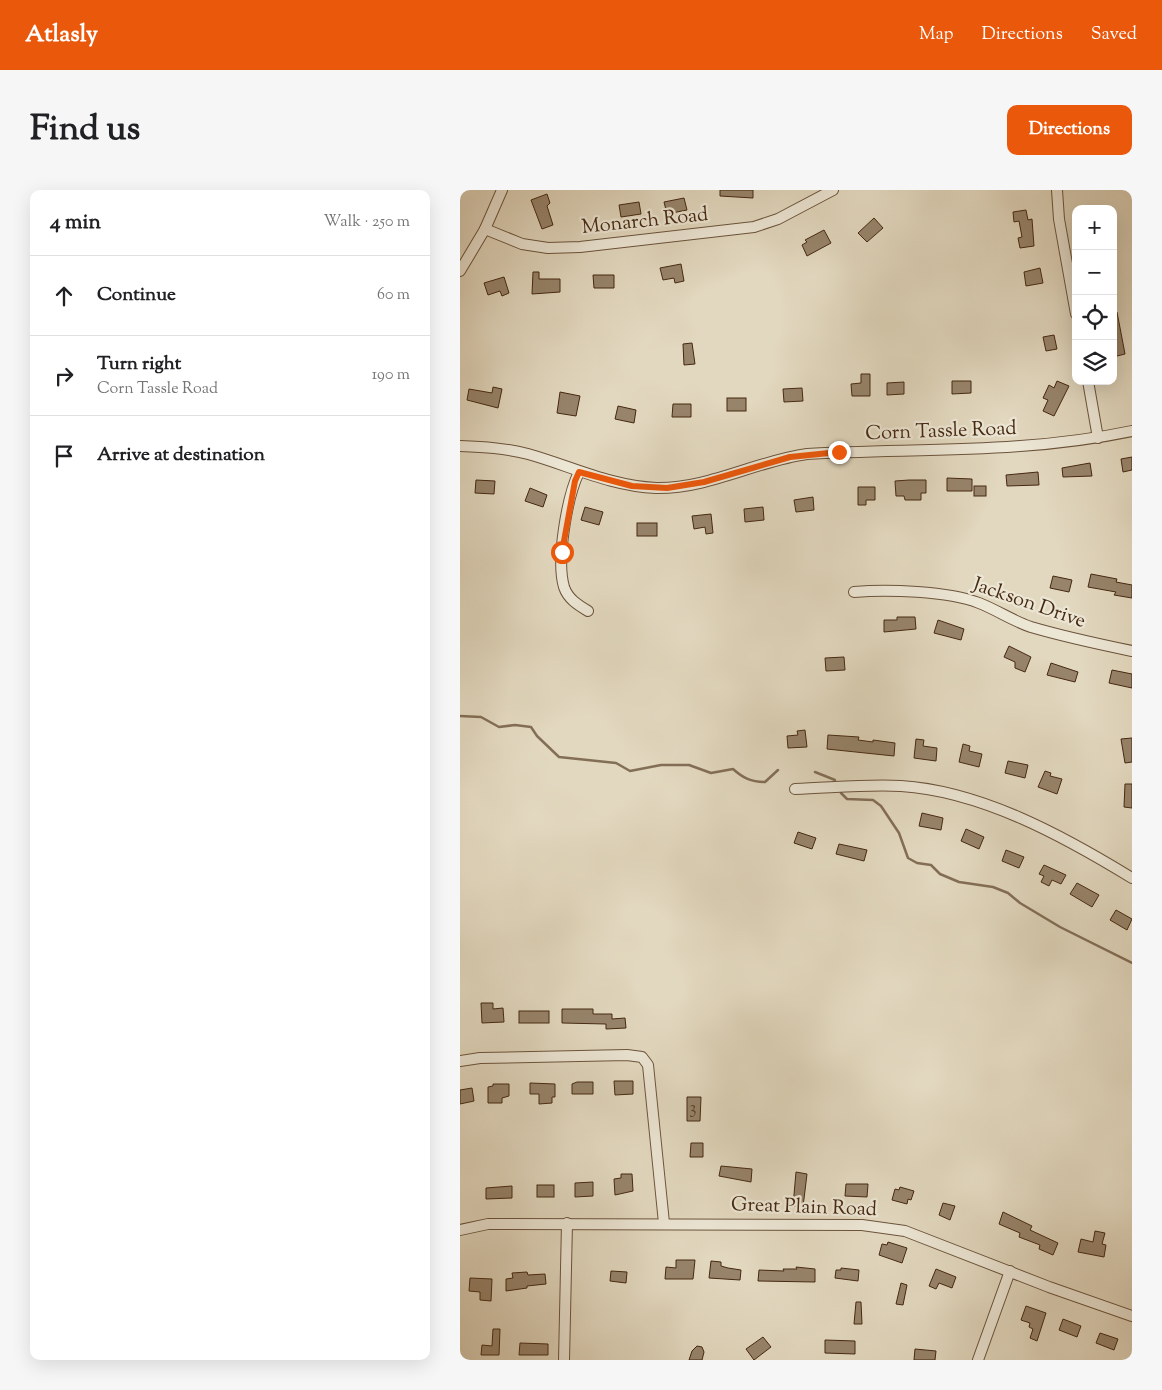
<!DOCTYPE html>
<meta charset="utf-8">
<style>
body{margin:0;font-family:"Sorts Mill Goudy",serif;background:#f6f6f6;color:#202124}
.controls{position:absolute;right:15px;top:15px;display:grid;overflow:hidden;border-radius:10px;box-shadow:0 5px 20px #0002}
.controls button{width:45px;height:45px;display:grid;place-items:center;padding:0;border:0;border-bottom:1px solid #e0e0e0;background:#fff;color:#202124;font:25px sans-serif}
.stop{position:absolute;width:15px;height:15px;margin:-11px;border:4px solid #ea580c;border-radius:50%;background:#fff}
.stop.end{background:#ea580c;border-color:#fff;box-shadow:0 1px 5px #0008}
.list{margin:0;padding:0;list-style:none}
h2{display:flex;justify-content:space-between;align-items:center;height:65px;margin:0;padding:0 20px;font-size:21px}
h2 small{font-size:16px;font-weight:400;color:#757577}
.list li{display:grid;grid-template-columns:32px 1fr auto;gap:15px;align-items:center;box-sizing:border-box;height:80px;padding:0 20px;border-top:1px solid #e0e0e0}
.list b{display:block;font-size:19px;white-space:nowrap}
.list p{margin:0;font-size:16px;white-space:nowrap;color:#757577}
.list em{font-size:16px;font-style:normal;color:#757577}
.icon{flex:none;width:28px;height:28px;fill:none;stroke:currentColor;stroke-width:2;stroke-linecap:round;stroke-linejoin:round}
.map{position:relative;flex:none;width:672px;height:1170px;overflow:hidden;border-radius:10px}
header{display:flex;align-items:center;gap:30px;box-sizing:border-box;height:70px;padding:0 25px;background:#ea580c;color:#fff}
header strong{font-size:24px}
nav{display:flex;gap:28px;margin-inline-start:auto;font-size:18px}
.intro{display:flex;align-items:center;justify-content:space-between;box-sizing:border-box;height:120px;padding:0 30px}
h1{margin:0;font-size:35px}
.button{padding:12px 22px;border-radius:10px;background:#ea580c;color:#fff;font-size:18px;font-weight:700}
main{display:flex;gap:30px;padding:0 30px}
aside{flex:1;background:#fff;border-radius:10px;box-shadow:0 5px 20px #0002}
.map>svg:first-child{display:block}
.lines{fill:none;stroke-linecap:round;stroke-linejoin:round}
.stream{stroke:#836e56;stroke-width:2.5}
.building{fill:#97846b;stroke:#452811}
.minor-casing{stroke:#6c543c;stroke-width:12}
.minor{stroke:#ece6d5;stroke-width:10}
.route{stroke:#ea580c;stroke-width:6}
.labels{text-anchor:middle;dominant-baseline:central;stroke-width:4.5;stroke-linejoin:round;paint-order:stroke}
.number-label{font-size:18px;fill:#5a3f28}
.street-label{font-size:20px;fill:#452811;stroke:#ece6d5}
</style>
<header>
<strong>Atlasly</strong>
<nav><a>Map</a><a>Directions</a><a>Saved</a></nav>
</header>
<div class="intro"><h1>Find us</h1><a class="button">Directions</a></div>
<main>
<aside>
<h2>4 min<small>Walk · 250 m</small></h2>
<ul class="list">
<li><svg class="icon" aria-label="ahead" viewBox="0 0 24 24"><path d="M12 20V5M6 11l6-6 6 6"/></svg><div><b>Continue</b></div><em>60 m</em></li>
<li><svg class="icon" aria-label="right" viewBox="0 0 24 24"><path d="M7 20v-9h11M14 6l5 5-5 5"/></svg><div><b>Turn right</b><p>Corn Tassle Road</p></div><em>190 m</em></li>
<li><svg class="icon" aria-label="arrive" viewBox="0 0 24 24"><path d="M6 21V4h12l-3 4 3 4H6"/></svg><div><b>Arrive at destination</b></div></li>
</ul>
</aside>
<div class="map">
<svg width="672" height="1170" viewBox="0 0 672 1170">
<rect width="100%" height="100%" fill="#e2d8bf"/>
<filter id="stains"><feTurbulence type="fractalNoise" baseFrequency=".004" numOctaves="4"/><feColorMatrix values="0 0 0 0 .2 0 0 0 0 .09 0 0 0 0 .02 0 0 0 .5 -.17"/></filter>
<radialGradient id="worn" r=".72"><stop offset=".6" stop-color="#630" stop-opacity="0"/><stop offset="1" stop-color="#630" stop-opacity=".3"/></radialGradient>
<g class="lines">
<!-- stream -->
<g class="stream">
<path d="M 0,526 L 21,527 L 39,537 L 55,535 L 71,537 L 77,546 L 99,567 L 156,573 L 170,581 L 201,575 L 229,575 L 251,583 L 273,579 C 283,588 291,592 305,592 L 318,580"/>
<path d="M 355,582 L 375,590"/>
<path d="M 381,603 L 387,609 L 413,610 L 421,616 L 439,643 L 448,668 L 457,673 L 471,675 L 480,684 L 499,692 L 533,697 L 548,703 L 560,713 L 600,737 L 672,773"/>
</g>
</g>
<!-- building -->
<g class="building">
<path d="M 260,0 L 293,0 L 293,8 L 260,6 Z"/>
<path d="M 87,4 L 90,13 L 87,16 L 93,35 L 82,39 L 71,10 Z"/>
<path d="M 224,8 L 227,20 L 207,24 L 204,12 Z"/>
<path d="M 179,12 L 181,24 L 161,27 L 159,15 Z"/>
<path d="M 566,20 L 568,30 L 572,29 L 574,56 L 560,58 L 558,48 L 562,47 L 559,31 L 554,32 L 553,22 Z"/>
<path d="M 414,28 L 423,38 L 407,52 L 398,43 Z"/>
<path d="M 364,40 L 371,53 L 347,66 L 342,55 L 347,52 L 345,50 Z"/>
<path d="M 221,74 L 224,91 L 215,93 L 214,88 L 203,90 L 200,78 Z"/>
<path d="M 580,78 L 583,93 L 566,96 L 564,82 Z"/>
<path d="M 73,82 L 79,82 L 79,89 L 100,89 L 100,102 L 72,104 Z"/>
<path d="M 133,85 L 154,85 L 154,98 L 134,98 Z"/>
<path d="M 44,87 L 49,103 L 42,106 L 40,101 L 28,105 L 24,93 Z"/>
<path d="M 657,122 L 665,164 L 653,167 L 653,123 Z"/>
<path d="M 594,145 L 597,159 L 586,161 L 583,147 Z"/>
<path d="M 232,153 L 235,174 L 224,175 L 223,154 Z"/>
<path d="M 401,184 L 410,184 L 410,206 L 392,206 L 391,194 L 401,193 Z"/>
<path d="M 492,191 L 511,191 L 511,203 L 492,204 Z"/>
<path d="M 597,191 L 609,196 L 594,226 L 583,221 L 588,210 L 583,208 L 589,195 L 594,198 Z"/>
<path d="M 444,192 L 444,204 L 427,205 L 427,193 Z"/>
<path d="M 33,197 L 42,199 L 38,218 L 7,210 L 9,199 L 32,203 Z"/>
<path d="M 342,198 L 343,211 L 324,212 L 323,199 Z"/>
<path d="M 100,202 L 120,206 L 116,226 L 97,223 Z"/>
<rect x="267" y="208" width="19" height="13"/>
<path d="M 213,214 L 231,214 L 231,227 L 212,227 Z"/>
<path d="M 158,216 L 176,220 L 174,233 L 155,229 Z"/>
<path d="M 672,267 L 672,280 L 663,282 L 661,269 Z"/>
<path d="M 630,273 L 632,286 L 603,287 L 602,278 Z"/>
<path d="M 578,282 L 579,295 L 547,296 L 546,285 Z"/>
<path d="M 487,288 L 512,289 L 512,301 L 487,301 Z"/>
<path d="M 16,290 L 35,291 L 34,304 L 15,303 Z"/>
<path d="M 449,290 L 466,290 L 466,303 L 461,303 L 461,310 L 445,310 L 444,306 L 436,306 L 435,291 Z"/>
<rect x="514" y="296" width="12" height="10"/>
<path d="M 398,297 L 415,297 L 415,310 L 406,310 L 406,315 L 398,315 Z"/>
<path d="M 70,298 L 87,305 L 83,317 L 65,311 Z"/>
<path d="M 353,307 L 354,320 L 336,322 L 334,310 Z"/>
<path d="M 125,317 L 143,322 L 139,335 L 121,330 Z"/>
<path d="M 303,317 L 304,330 L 285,332 L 284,319 Z"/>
<path d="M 251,324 L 253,343 L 246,344 L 245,337 L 234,339 L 232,326 Z"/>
<rect x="177" y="333" width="20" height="13"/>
<path d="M 631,384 L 657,389 L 656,392 L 672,395 L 672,408 L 654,405 L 656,402 L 628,397 Z"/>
<path d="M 593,386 L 612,390 L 609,402 L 590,398 Z"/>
<path d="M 437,427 L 455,427 L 456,439 L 424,442 L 424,430 L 437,430 Z"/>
<path d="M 478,430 L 504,439 L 501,450 L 474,443 Z"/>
<path d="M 549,456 L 571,467 L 565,482 L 555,478 L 555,472 L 544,467 Z"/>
<path d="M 384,467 L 385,480 L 366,481 L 365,468 Z"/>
<path d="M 591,473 L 618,482 L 615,492 L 587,485 Z"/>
<path d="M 652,480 L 672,484 L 672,498 L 649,493 Z"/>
<path d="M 345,540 L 347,557 L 328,558 L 327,546 L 338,545 L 337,541 Z"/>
<path d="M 368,545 L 399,547 L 398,550 L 413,552 L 413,550 L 435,553 L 434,566 L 367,559 Z"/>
<path d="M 672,548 L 672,572 L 665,573 L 661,549 Z"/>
<path d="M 456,549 L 464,550 L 463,556 L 477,558 L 476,571 L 454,568 Z"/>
<path d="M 503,554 L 510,556 L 509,561 L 522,564 L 519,577 L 499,572 Z"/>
<path d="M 548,571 L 568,575 L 565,588 L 545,583 Z"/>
<path d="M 585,581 L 591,583 L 590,586 L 602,589 L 597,604 L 578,597 Z"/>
<path d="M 665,594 L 672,594 L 672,618 L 664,617 Z"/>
<path d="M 462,623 L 483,628 L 481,640 L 459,636 Z"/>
<path d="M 506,639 L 524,647 L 519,659 L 501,651 Z"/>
<path d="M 338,642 L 356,648 L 352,659 L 334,653 Z"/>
<path d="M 379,654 L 407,660 L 404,671 L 376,664 Z"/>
<path d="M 546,660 L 564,667 L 559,678 L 542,671 Z"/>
<path d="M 584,675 L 606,685 L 601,694 L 592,690 L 589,696 L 581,692 L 584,686 L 579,684 Z"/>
<path d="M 617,693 L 639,705 L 632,717 L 610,704 Z"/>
<path d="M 656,720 L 672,729 L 667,740 L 650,730 Z"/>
<path d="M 21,813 L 33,813 L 33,819 L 43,818 L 44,832 L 22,833 Z"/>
<path d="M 102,819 L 133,819 L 133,824 L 152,824 L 152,829 L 165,828 L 166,838 L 146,839 L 146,834 L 102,833 Z"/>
<rect x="59" y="821" width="30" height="12"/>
<path d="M 154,891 L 173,891 L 173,904 L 155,905 Z"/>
<path d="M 117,892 L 133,892 L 133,904 L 112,904 L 112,894 Z"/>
<path d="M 70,893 L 95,894 L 95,907 L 92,907 L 92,913 L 79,914 L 79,904 L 70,904 Z"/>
<path d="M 33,894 L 49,894 L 49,906 L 42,908 L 42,913 L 28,913 L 28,897 L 33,896 Z"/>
<path d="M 12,898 L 14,911 L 0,914 L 0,900 Z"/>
<path d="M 227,907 L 241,907 L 240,931 L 227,931 Z"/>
<path d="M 231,953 L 243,953 L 243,967 L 230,967 Z"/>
<path d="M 261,976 L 292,979 L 291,992 L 259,986 Z"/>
<path d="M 336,982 L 347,984 L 343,1017 L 333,1016 Z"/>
<path d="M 161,984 L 172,984 L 173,1001 L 155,1005 L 154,989 L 161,988 Z"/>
<path d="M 133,992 L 133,1006 L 115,1007 L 115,993 Z"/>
<path d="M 386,994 L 408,994 L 407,1007 L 385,1006 Z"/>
<rect x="77" y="995" width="17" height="12"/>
<path d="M 52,996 L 52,1008 L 26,1009 L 26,998 Z"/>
<path d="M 440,997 L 454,1001 L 451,1010 L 448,1009 L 447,1014 L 432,1010 L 435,999 L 439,1000 Z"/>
<path d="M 483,1013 L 495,1016 L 490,1030 L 479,1025 Z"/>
<path d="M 543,1022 L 572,1036 L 570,1040 L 598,1053 L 593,1065 L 579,1059 L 580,1055 L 559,1047 L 560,1043 L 539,1034 Z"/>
<path d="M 635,1041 L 645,1043 L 642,1054 L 646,1055 L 644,1067 L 618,1062 L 621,1049 L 633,1052 Z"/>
<path d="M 428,1052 L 447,1058 L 442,1073 L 419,1065 L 422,1054 L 427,1055 Z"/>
<path d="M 216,1070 L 235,1070 L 233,1089 L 205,1089 L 206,1077 L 216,1078 Z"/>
<path d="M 251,1071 L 261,1072 L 261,1076 L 268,1078 L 281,1080 L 280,1090 L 249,1088 Z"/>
<path d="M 336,1077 L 355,1079 L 355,1092 L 298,1091 L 299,1080 L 324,1081 L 323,1079 L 337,1079 Z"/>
<path d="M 381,1078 L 399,1080 L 398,1091 L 375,1088 L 376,1080 L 381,1080 Z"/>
<path d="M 476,1079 L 496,1087 L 492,1098 L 479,1093 L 476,1099 L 469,1096 Z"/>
<path d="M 151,1081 L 167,1082 L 166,1093 L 150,1091 Z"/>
<path d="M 67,1082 L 68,1085 L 85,1084 L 86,1094 L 67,1096 L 67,1098 L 46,1101 L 46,1089 L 53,1088 L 52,1083 Z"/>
<path d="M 10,1088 L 32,1089 L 31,1111 L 20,1110 L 20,1102 L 9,1101 Z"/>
<path d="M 441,1093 L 447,1095 L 443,1115 L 436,1114 Z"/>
<path d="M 396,1112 L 401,1112 L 402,1134 L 394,1134 Z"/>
<path d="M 566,1116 L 586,1123 L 577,1151 L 570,1148 L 573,1139 L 569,1137 L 570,1133 L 561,1130 Z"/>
<path d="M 603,1129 L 621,1136 L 617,1147 L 599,1140 Z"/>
<path d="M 33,1139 L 40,1139 L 39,1165 L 21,1165 L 22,1155 L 32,1156 Z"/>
<path d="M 640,1143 L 658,1149 L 654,1160 L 636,1153 Z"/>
<path d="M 303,1147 L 311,1157 L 294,1170 L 286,1159 Z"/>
<path d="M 365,1150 L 395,1151 L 395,1164 L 365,1163 Z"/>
<path d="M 60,1153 L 88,1154 L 88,1165 L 59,1165 Z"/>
<path d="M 237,1156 L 242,1157 L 244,1162 L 242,1170 L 229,1170 L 232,1161 Z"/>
<path d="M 455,1159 L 476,1161 L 475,1170 L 454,1170 Z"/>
</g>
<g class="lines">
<!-- minor casing -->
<g class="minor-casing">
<g id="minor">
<path d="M 597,0 L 599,29 L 616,124"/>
<path d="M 25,39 L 62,54 L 88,58 L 120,57 L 294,37 L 318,29 L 373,0"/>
<path d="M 0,81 L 25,39 L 42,0"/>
<path d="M 628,191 L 638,248"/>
<path d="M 0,256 C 23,257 45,258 68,264 C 111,276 150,296 196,298 C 248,299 296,271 347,264 C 457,258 563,264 672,241"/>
<path d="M 119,282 C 107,307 96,370 104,397 C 108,409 118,415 128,421"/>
<path d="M 394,402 C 427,399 488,401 519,413 C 537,420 553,431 571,437 C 605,447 638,454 672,461"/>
<path d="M 335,599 C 370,598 406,594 441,596 C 522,601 605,647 672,688"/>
<path d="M 0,871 L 20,868 L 167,865 L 182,867 L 188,875 L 204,1033"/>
<path d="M 0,1040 L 28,1034 L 402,1035 L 445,1041 L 589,1097 L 672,1126"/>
<path d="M 104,1170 L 107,1033"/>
<path d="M 518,1170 L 550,1081"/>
</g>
</g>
<!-- minor -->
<use href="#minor" class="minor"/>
</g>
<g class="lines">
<!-- route -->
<path class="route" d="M 102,362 L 115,291 L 119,282 L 172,296 L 207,298 L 244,292 L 330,267 L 379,262"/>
</g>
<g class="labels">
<!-- number labels -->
<g class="number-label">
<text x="233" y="919">3</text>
</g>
<!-- street labels -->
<g class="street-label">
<text transform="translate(185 32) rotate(-6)">Monarch Road</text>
<text transform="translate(481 242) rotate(-2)">Corn Tassle Road</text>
<text transform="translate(569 414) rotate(19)">Jackson Drive</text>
<text transform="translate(344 1018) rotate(2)">Great Plain Road</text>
</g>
</g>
<rect width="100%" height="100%" filter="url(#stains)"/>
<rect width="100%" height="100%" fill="url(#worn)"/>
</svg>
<div class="controls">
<button>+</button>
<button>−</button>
<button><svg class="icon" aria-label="locate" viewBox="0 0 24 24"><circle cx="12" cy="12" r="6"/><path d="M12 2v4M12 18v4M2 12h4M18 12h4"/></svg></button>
<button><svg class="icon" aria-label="layers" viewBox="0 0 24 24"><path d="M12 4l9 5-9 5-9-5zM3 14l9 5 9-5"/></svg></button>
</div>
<div class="stop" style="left:102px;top:362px"></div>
<div class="stop end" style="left:379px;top:262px"></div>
</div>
</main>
